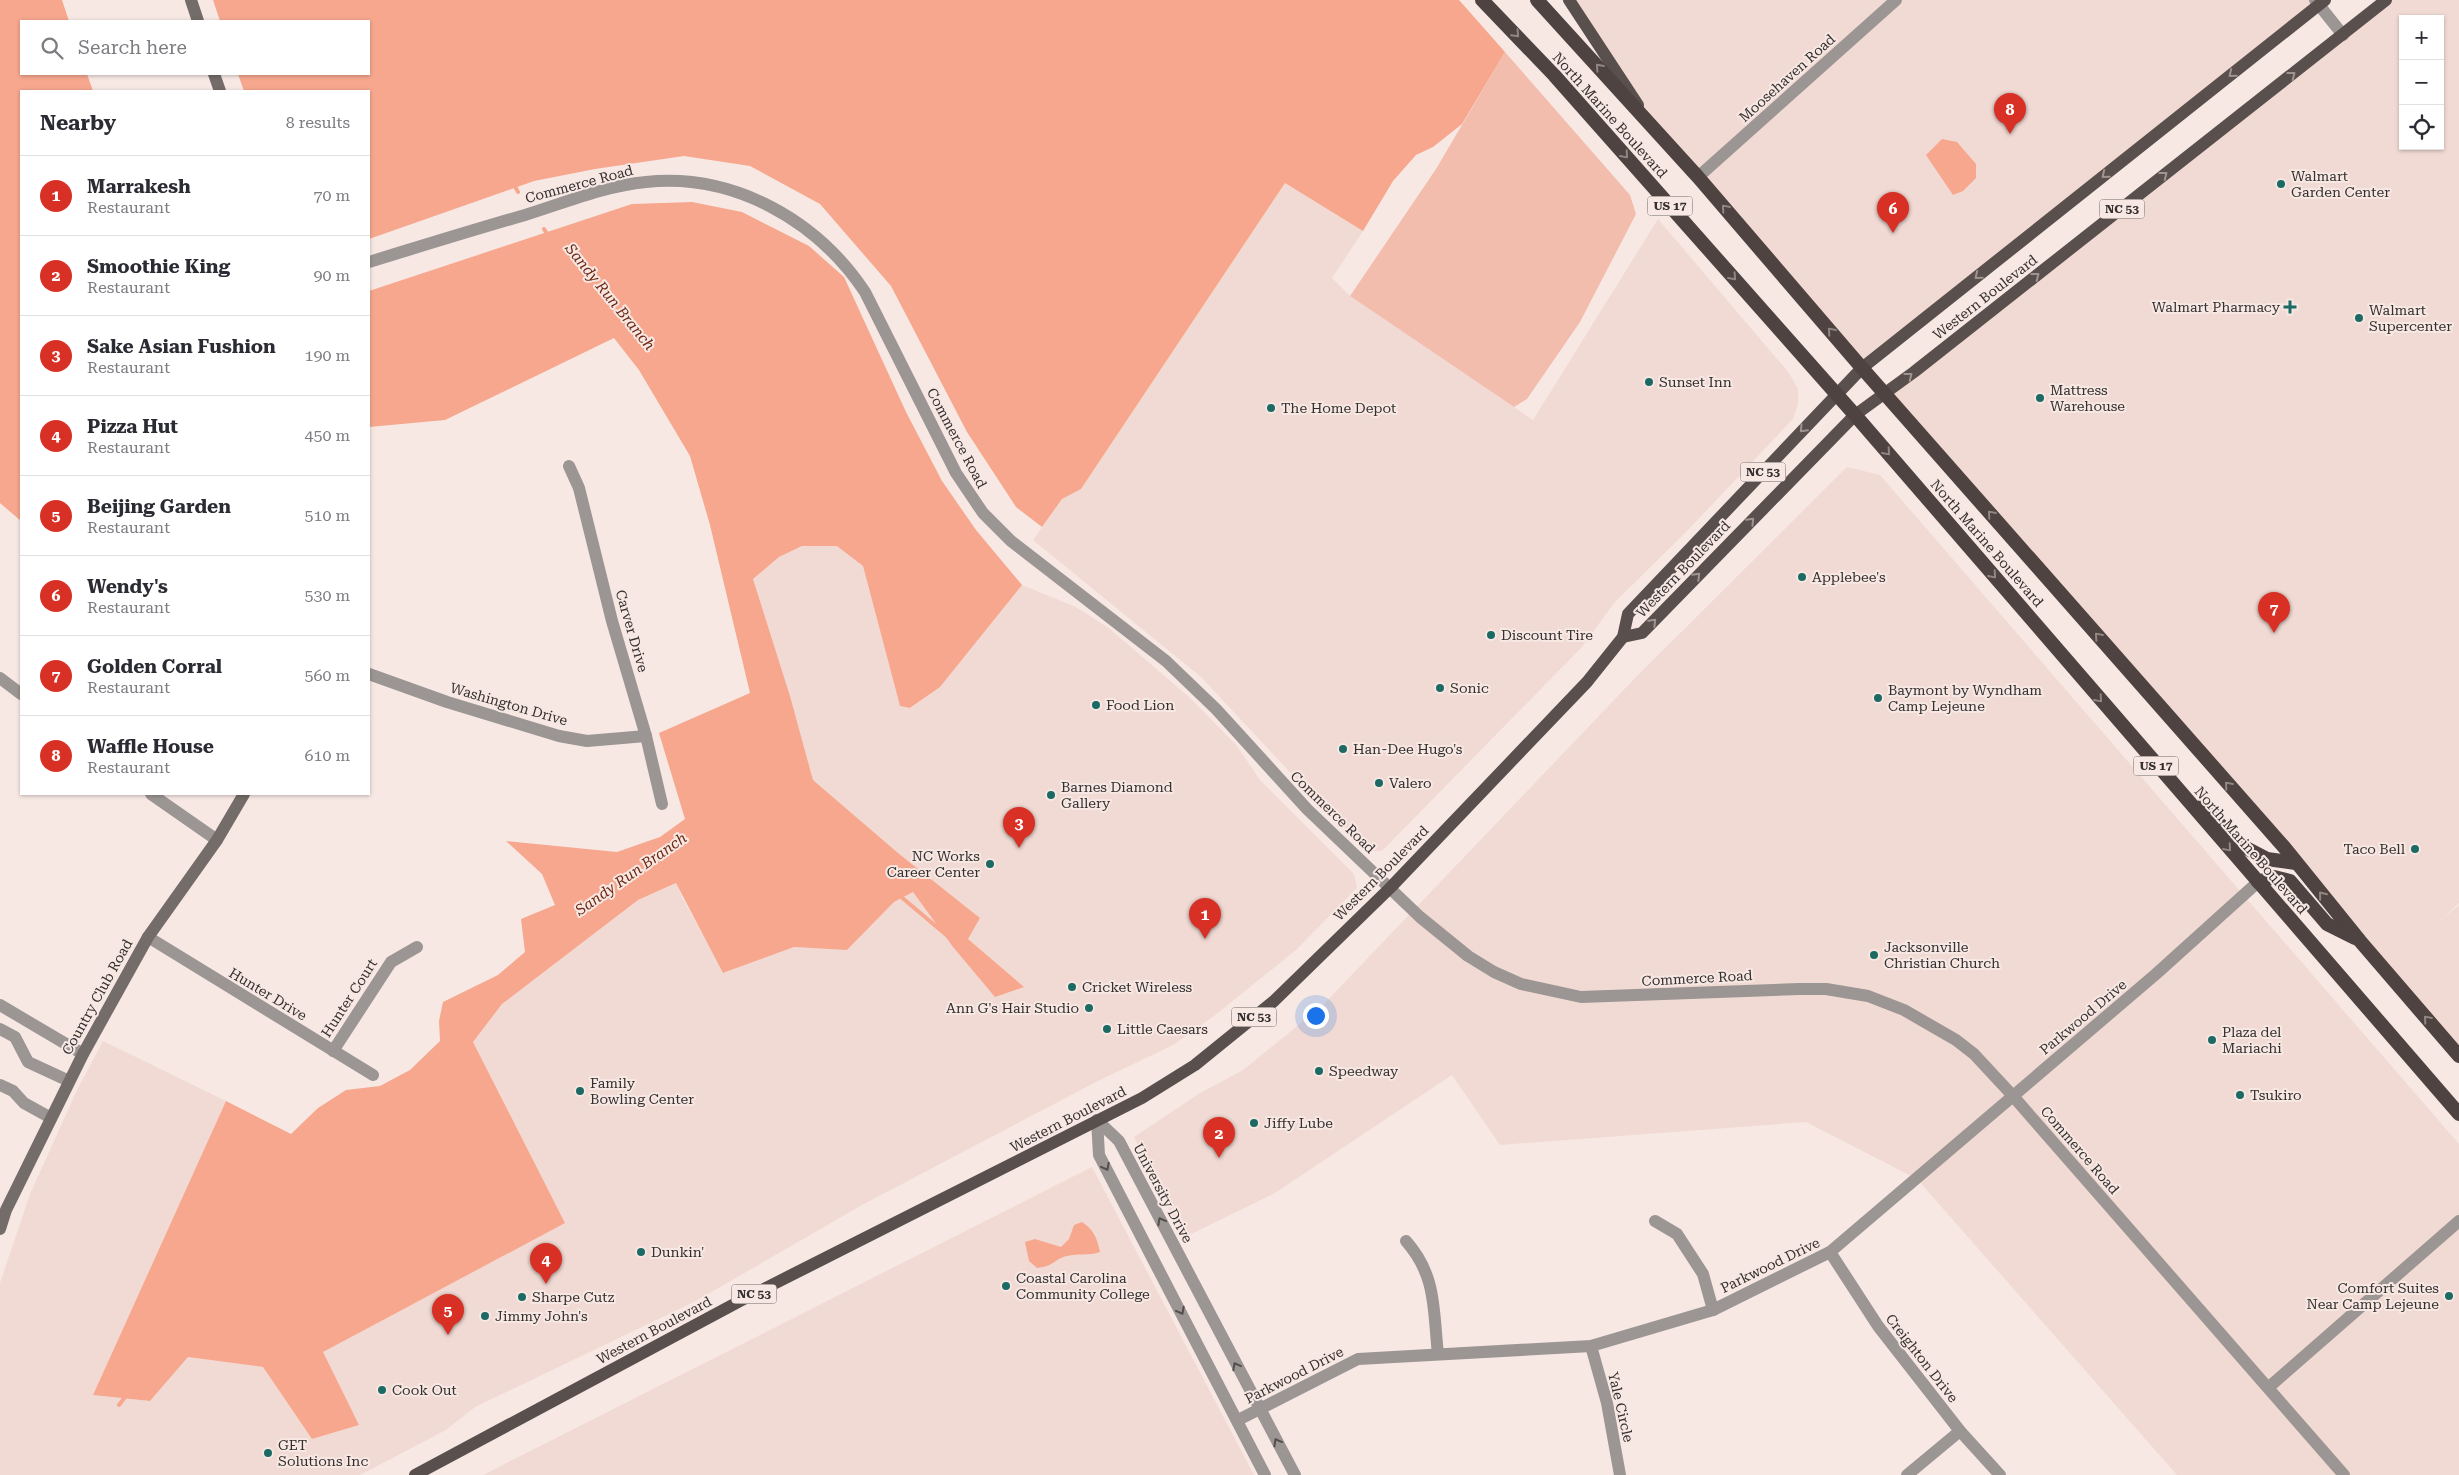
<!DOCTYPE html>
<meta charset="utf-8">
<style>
body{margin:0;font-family:"Roboto Serif",serif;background:#f2f2f3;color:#2b2b33}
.controls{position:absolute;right:15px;top:15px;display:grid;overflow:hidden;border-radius:0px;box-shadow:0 1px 4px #0004}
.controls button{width:45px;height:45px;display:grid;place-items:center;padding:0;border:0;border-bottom:1px solid #e1e1e2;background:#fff;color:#2b2b33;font:25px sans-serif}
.you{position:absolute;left:1315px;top:1015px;width:18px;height:18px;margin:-12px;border:4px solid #fff;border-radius:50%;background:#1a73e8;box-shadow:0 0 0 8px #1a73e833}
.badge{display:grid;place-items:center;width:32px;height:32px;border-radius:50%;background:#d93025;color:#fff;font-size:16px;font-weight:700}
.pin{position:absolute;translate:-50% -41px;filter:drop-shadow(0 1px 2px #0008)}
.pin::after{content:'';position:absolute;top:26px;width:18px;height:15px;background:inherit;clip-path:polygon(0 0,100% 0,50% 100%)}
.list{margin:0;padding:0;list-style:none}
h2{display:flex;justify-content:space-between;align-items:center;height:65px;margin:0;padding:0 20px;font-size:21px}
h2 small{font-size:16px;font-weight:400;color:#7c7c81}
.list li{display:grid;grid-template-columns:32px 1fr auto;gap:15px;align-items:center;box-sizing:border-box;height:80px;padding:0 20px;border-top:1px solid #e1e1e2}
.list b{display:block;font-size:19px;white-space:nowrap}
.list p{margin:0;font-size:16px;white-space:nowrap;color:#7c7c81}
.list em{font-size:16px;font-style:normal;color:#7c7c81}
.icon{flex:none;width:28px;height:28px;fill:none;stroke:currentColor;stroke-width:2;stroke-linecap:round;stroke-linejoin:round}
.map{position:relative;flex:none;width:2459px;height:1475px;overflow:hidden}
.search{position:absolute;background:#fff;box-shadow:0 1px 4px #0004;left:20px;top:20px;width:350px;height:55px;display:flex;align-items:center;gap:12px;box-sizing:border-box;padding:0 18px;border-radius:0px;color:#7c7c81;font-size:19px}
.panel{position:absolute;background:#fff;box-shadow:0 1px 4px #0004;left:20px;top:90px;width:350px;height:705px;border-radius:0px}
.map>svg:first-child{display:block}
.built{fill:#f1dad3;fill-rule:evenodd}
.green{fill:#f3bdad}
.forest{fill:#f6a78e}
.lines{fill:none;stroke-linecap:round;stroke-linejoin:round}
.stream{stroke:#f6a78e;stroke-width:4}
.minor{stroke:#9b9593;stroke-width:12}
.tertiary{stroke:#9b9593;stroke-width:12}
.secondary{stroke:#746c69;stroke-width:12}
.primary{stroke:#594f4c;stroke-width:12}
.trunk{stroke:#4e4340;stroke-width:14}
.oneway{stroke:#928582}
.oneway2{stroke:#a09490}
.oneway3{stroke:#544e4c}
.poi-dot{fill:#1d6963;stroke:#f7e8e4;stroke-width:2}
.labels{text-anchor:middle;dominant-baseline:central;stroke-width:4;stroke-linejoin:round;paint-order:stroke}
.shield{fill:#f7e8e4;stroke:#6f6765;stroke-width:1}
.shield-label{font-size:12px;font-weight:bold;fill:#35302e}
.street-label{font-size:14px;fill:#35302e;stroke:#f7e8e4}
.poi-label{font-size:14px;fill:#35302e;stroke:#f7e8e4;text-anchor:start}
.water-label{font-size:15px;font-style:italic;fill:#6d2811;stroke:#f7e8e4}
</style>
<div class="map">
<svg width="2459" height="1475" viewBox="0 0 2459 1475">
<rect width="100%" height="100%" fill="#f7e8e4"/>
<!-- built -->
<g class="built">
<path d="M 1569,0 L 2325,0 L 1862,368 L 1655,130 Z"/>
<path d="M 2386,0 L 2459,0 L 2459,903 L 2441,920 L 2459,905 L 2459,1056 L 1886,394 ZM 2403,19 L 2440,19 L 2440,146 L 2403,146 Z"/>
<path d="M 1285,183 L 1363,231 L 1332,278 L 1350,296 L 1533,420 L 1658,219 L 1789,373 L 1798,389 L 1798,404 L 1793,419 L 1687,531 L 1614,603 L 1582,647 L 1382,851 L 1369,851 L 1316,800 L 1201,677 L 1033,540 L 1062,499 L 1081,489 Z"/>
<path d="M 1847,467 L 1880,475 L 2459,1144 L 2459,1475 L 2177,1475 L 1917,1179 L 1806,1122 L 1500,1145 L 1452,1075 L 1275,1193 L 1183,1238 L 1134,1137 L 1200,1093 L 1243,1070 L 1322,1006 L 1637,676 Z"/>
<path d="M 802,546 L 838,546 L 863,566 L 900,706 L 911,708 L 940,687 L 1022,585 L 1076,607 L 1110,629 L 1190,698 L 1237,746 L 1260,780 L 1354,874 L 1357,888 L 1296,950 L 1214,1016 L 1173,1045 L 1096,1082 L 862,1205 L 696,1301 L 475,1407 L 446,1430 L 360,1475 L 0,1475 L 0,1283 L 30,1194 L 78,1088 L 103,1041 L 226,1101 L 93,1395 L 150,1401 L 188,1357 L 263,1367 L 312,1439 L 359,1425 L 322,1352 L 565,1223 L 473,1042 L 502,1004 L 638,900 L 677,883 L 682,897 L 724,973 L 794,947 L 847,950 L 894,902 L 913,892 L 953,947 L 1024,987 L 968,939 L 980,918 L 898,853 L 813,780 L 790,696 L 753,579 L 779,557 Z"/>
<path d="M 1092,1167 L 1254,1475 L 483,1475 Z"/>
</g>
<!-- green -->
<path class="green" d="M 1505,52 L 1630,195 L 1636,214 L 1580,322 L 1527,399 L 1514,407 L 1350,296 L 1436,169 Z"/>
<!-- forest -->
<g class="forest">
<path d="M 0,0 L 62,0 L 69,21 L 21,21 L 21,74 L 87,74 L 93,91 L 21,91 L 21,521 L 0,503 Z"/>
<path d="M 213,0 L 1459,0 L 1505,52 L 1462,124 L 1433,147 L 1416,155 L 1393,181 L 1363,231 L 1285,183 L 1081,489 L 1062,499 L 1042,527 L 1016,507 L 967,432 L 891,286 L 820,204 L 750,166 L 684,156 L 595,169 L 534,181 L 369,239 L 369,91 L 244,91 L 238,74 L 369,74 L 369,21 L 220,21 Z"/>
<path d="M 1942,139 L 1957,142 L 1976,164 L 1976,178 L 1963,191 L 1953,195 L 1926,155 Z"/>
<path d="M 692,202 L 742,212 L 809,246 L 844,277 L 906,412 L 942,481 L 976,530 L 1022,585 L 940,687 L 910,708 L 900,706 L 863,566 L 837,546 L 802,546 L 779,557 L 753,579 L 790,696 L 813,780 L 898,853 L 980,918 L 968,939 L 1024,987 L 995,997 L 953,947 L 913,892 L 894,902 L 847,950 L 794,947 L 723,973 L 676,883 L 638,900 L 502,1004 L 473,1042 L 565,1223 L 323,1352 L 359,1425 L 312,1439 L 263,1367 L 188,1357 L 150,1401 L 93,1395 L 226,1101 L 291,1134 L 318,1108 L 346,1090 L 380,1086 L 410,1070 L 440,1041 L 439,1021 L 443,1002 L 498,975 L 525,952 L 521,919 L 555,905 L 542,874 L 506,841 L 617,852 L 660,837 L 685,819 L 659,733 L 750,693 L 710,525 L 690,456 L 639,370 L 614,338 L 445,420 L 369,427 L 369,291 L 632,204 Z"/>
<path d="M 1082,1222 C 1094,1230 1097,1238 1100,1252 C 1089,1256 1078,1253 1067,1256 C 1054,1259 1055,1266 1037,1268 L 1029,1261 L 1025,1242 L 1035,1239 L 1061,1247 L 1069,1239 L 1074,1225 Z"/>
</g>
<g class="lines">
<!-- stream -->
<g class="stream">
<path d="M 400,0 L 448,68 L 518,192"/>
<path d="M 544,229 L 563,260 L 609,309 L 657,371 L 694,437 L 764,698 L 783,797"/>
<path d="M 119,1405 L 138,1380 L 155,1348 L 169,1307 L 194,1268 L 218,1241 L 280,1189 L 303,1161 L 320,1132 L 331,1121 L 343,1117 L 387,1124 L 401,1119 L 457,1041 L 477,1008 L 498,985 L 556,937 L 613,901 L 685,847 L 714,834 L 739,815 L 775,796 L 783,797 L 805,813 L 855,858 L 957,944 L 1002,987"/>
</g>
<!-- minor -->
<g class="minor">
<path d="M 1698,177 L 1896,0"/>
<path d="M 569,466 L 579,488 L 612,621 L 646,736 L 662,804"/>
<path d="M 369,674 L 447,702 L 559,736 L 587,741 L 646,736"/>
<path d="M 0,678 L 21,694"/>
<path d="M 151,794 L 217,840"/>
<path d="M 148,937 L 373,1075"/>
<path d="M 0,1005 L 83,1054"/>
<path d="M 0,1029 L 15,1037 L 28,1062 L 69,1081"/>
<path d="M 333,1051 L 391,962 L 417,947"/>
<path d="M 0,1085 L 13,1091 L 24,1103 L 51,1118"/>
<path d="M 1097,1120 L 1119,1141 L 1295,1475"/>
<path d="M 1097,1120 L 1099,1155 L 1265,1475"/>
<path d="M 1655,1221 L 1677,1234 L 1703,1274 L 1713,1310"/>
<path d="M 1406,1241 C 1437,1276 1433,1310 1438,1354"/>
<path d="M 1830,1252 L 1878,1326 L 1960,1431 L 2000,1475"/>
<path d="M 1591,1346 L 1607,1403 L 1620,1475"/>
<path d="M 2269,1387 L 2459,1221"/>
<path d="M 1238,1420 L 1358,1359 L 1591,1346 L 1713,1310 L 1830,1252 L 2156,974 L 2258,882"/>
<path d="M 1907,1475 L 1960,1431"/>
</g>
<!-- tertiary -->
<g class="tertiary">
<path d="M 2315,0 L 2343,35"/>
<path d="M 369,262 C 421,246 473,230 525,215 C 564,203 604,186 646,182 C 734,173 817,220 865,292 L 956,473 L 983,513 L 1011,541 L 1166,661 L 1216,709 L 1307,809 L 1420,917 L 1468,956 L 1494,972 L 1521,984 L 1581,997 L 1799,989 L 1826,989 L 1868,996 L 1904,1010 L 1956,1040 L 1974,1054 L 2013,1096 L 2344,1475"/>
</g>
<!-- secondary -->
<g class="secondary">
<path d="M 191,0 L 198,21"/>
<path d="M 214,74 L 220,91"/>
<path d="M 0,1229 L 6,1210 L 83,1054 L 148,937 L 217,840 L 244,794"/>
</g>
<!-- primary -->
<g class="primary">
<path d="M 1569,0 L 1638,105"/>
<path d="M 1623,637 L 1642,633 L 1855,415 L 1914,372 L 2386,0"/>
<path d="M 415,1475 L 740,1301 L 1142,1098 L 1195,1065 L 1274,1001 L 1390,888 L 1587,682 L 1623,637 L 1628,614 L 1862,368 L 2325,0"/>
</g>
<!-- trunk -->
<g class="trunk">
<path d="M 1482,0 L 1554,75 L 1855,415 L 2459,1114"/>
<path d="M 1537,0 L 1698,177 L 1862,368 L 2284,847 L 2360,941 L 2459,1056"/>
<path d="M 2201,807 L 2244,847 L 2267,859 L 2296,863"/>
<path d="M 2258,882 L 2274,877 L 2290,881 L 2327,924 L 2355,938"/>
</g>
</g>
<!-- one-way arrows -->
<defs><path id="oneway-chevron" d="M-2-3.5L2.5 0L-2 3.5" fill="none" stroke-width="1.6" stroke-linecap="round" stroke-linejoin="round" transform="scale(1.25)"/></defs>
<g class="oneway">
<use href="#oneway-chevron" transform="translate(1516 34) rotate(47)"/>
<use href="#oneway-chevron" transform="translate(1599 67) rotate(-132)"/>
<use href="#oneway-chevron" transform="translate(1625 155) rotate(49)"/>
<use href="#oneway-chevron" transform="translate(1725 208) rotate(-131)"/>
<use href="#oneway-chevron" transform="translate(1733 277) rotate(48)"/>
<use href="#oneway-chevron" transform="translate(1831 331) rotate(-131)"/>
<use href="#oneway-chevron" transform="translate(1887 452) rotate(49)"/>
<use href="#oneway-chevron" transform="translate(1991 514) rotate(-131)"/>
<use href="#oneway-chevron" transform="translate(1993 575) rotate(49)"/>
<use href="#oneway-chevron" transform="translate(2098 636) rotate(-131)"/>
<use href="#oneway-chevron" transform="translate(2099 699) rotate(49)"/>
<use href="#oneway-chevron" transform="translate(2228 785) rotate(-131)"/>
<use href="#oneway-chevron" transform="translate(2228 848) rotate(49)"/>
<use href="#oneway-chevron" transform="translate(2322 895) rotate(-129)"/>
<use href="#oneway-chevron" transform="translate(2427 1019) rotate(-131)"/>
</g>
<g class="oneway2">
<use href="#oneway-chevron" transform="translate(2232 74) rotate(141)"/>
<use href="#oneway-chevron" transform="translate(2292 75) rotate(-38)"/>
<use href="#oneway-chevron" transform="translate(2105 175) rotate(141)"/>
<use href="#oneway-chevron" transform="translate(2164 175) rotate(-38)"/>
<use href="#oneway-chevron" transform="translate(1978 276) rotate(141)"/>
<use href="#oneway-chevron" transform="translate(2036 276) rotate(-38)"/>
<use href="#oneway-chevron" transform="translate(1909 376) rotate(-38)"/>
<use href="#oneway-chevron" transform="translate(1803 429) rotate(133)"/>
<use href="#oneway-chevron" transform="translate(1751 521) rotate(-46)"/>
<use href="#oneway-chevron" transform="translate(1697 576) rotate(-45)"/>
<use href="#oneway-chevron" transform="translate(1653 622) rotate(-45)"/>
</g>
<g class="oneway3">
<use href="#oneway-chevron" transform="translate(1106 1167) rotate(62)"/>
<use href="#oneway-chevron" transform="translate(1161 1221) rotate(-118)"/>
<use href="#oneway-chevron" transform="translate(1181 1311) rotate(62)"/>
<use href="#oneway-chevron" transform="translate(1236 1366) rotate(-118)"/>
<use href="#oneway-chevron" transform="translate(1277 1442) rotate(-119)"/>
</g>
<!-- markers -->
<g class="poi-dot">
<circle cx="2281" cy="184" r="5"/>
<path d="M2287.5 299.5h5v5h5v5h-5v5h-5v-5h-5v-5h5z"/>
<circle cx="2359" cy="318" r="5"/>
<circle cx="1649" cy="382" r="5"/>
<circle cx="2040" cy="398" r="5"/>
<circle cx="1271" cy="408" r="5"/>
<circle cx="1802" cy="577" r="5"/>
<circle cx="1491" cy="635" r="5"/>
<circle cx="1440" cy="688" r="5"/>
<circle cx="1878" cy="698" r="5"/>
<circle cx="1096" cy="705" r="5"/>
<circle cx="1343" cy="749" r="5"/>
<circle cx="1379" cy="783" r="5"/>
<circle cx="1051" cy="795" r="5"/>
<circle cx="2415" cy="849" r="5"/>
<circle cx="990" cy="864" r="5"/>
<circle cx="1874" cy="955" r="5"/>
<circle cx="1072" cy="987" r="5"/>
<circle cx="1089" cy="1008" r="5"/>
<circle cx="1107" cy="1029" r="5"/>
<circle cx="2212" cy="1040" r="5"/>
<circle cx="1319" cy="1071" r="5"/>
<circle cx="580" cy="1091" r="5"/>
<circle cx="2240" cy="1095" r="5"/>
<circle cx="1254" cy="1123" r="5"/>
<circle cx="641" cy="1252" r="5"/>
<circle cx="1006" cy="1286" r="5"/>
<circle cx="2449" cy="1296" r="5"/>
<circle cx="522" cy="1297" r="5"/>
<circle cx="485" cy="1316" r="5"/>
<circle cx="382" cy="1390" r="5"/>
<circle cx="268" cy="1453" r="5"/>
</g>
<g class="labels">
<!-- shield labels -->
<g class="shield">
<rect x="1647.5" y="196.5" width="45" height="19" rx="4"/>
<rect x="2099.5" y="199.5" width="45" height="19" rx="4"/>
<rect x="1740.5" y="462.5" width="45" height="19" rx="4"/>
<rect x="2133.5" y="756.5" width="45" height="19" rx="4"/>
<rect x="1231.5" y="1007.5" width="45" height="19" rx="4"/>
<rect x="731.5" y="1284.5" width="45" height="19" rx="4"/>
</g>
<g class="shield-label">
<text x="1670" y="206">US 17</text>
<text x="2122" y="209">NC 53</text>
<text x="1763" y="472">NC 53</text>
<text x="2156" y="766">US 17</text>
<text x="1254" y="1017">NC 53</text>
<text x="754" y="1294">NC 53</text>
</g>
<!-- street labels -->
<g class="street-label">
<text transform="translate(1787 78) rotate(-42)">Moosehaven Road</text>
<text transform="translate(1610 115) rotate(48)">North Marine Boulevard</text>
<text transform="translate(579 184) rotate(-15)">Commerce Road</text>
<text transform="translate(1985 297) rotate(-38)">Western Boulevard</text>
<text transform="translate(957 438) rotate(62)">Commerce Road</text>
<text transform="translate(1987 543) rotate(49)">North Marine Boulevard</text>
<text transform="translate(1683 569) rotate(-46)">Western Boulevard</text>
<text transform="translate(632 631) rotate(74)">Carver Drive</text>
<text transform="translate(509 704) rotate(16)">Washington Drive</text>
<text transform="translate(1333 812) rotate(44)">Commerce Road</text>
<text transform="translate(2251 850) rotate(49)">North Marine Boulevard</text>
<text transform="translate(1381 873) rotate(-45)">Western Boulevard</text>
<text transform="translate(1697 978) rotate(-3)">Commerce Road</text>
<text transform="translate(268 994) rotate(31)">Hunter Drive</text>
<text transform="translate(97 997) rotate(-61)">Country Club Road</text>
<text transform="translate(349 998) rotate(-57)">Hunter Court</text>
<text transform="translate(2083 1017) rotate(-40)">Parkwood Drive</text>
<text transform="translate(1068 1119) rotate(-27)">Western Boulevard</text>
<text transform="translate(2080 1150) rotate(49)">Commerce Road</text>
<text transform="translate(1163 1193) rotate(62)">University Drive</text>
<text transform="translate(1770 1265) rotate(-26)">Parkwood Drive</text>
<text transform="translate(654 1330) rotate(-28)">Western Boulevard</text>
<text transform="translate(1922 1358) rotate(52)">Creighton Drive</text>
<text transform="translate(1294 1375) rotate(-27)">Parkwood Drive</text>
<text transform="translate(1621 1407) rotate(77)">Yale Circle</text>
</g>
<!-- poi labels -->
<g class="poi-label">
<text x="2291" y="176">Walmart<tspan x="2291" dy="16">Garden Center</tspan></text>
<text x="2280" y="307" text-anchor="end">Walmart Pharmacy</text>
<text x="2369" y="310">Walmart<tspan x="2369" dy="16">Supercenter</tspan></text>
<text x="1659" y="382">Sunset Inn</text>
<text x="2050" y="390">Mattress<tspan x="2050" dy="16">Warehouse</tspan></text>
<text x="1281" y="408">The Home Depot</text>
<text x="1812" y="577">Applebee's</text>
<text x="1501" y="635">Discount Tire</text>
<text x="1450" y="688">Sonic</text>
<text x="1888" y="690">Baymont by Wyndham<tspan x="1888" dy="16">Camp Lejeune</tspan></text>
<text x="1106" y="705">Food Lion</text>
<text x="1353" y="749">Han-Dee Hugo's</text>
<text x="1389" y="783">Valero</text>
<text x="1061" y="787">Barnes Diamond<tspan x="1061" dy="16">Gallery</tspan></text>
<text x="2405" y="849" text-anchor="end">Taco Bell</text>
<text x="980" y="856" text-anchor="end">NC Works<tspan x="980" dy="16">Career Center</tspan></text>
<text x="1884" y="947">Jacksonville<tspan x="1884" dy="16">Christian Church</tspan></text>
<text x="1082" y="987">Cricket Wireless</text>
<text x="1079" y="1008" text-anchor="end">Ann G's Hair Studio</text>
<text x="1117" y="1029">Little Caesars</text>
<text x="2222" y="1032">Plaza del<tspan x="2222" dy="16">Mariachi</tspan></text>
<text x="1329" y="1071">Speedway</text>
<text x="590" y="1083">Family<tspan x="590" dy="16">Bowling Center</tspan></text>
<text x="2250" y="1095">Tsukiro</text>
<text x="1264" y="1123">Jiffy Lube</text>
<text x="651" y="1252">Dunkin'</text>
<text x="1016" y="1278">Coastal Carolina<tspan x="1016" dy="16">Community College</tspan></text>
<text x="2439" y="1288" text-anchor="end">Comfort Suites<tspan x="2439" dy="16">Near Camp Lejeune</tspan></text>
<text x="532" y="1297">Sharpe Cutz</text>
<text x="495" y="1316">Jimmy John's</text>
<text x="392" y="1390">Cook Out</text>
<text x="278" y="1445">GET<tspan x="278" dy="16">Solutions Inc</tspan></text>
</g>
<!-- water labels -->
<g class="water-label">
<text transform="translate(610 297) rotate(51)">Sandy Run Branch</text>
<text transform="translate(631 874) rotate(-35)">Sandy Run Branch</text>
</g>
</g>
</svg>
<div class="controls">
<button>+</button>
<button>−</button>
<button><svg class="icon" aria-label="locate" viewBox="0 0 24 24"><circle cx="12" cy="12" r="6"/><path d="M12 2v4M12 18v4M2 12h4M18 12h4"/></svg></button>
</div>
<div class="you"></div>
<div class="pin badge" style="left:1205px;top:939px">1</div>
<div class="pin badge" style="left:1219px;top:1158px">2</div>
<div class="pin badge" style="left:1019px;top:848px">3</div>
<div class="pin badge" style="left:546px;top:1284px">4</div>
<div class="pin badge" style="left:448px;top:1335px">5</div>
<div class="pin badge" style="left:1893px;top:233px">6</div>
<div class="pin badge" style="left:2274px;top:633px">7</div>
<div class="pin badge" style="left:2010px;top:134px">8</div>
<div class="search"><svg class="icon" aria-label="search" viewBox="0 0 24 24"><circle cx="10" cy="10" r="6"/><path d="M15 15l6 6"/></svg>Search here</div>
<section class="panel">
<h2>Nearby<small>8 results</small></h2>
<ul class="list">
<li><span class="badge">1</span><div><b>Marrakesh</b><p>Restaurant</p></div><em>70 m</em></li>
<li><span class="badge">2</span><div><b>Smoothie King</b><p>Restaurant</p></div><em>90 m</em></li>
<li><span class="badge">3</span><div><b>Sake Asian Fushion</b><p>Restaurant</p></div><em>190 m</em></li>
<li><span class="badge">4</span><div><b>Pizza Hut</b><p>Restaurant</p></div><em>450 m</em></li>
<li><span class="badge">5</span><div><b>Beijing Garden</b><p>Restaurant</p></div><em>510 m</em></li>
<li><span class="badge">6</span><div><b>Wendy's</b><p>Restaurant</p></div><em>530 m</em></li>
<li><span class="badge">7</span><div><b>Golden Corral</b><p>Restaurant</p></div><em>560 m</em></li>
<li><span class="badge">8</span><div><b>Waffle House</b><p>Restaurant</p></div><em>610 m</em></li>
</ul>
</section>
</div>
